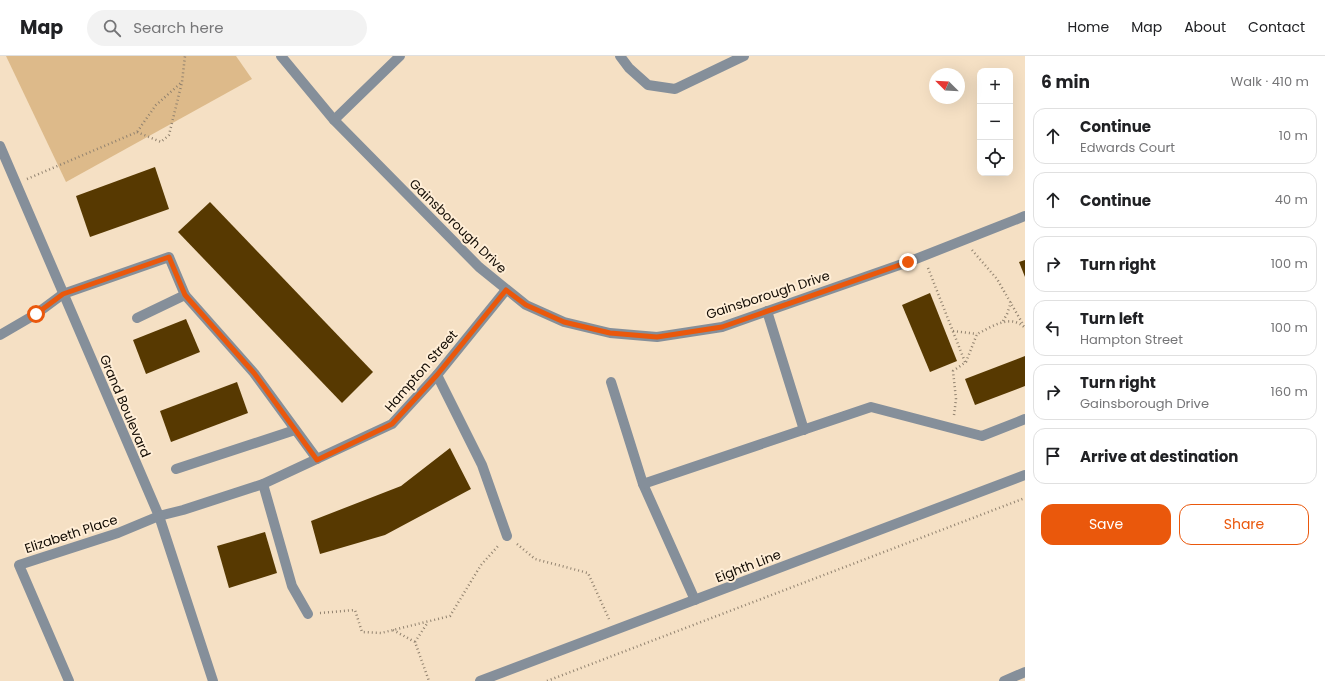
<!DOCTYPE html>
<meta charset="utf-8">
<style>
body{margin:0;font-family:Poppins,sans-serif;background:#f2f2f2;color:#202124}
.controls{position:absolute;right:12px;top:12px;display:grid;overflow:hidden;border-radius:8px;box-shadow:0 4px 16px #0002}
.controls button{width:36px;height:36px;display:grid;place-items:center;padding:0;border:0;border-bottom:1px solid #e0e0e0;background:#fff;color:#202124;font:20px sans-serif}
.compass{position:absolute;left:929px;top:12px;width:36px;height:36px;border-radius:50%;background:#fff;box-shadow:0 4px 16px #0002;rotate:294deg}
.stop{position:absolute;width:12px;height:12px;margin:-9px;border:3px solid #ea580c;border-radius:50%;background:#fff}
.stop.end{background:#ea580c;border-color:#fff;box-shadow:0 1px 4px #0008}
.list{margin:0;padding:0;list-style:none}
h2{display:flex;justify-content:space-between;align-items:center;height:52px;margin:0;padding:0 16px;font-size:17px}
h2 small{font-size:13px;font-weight:400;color:#757577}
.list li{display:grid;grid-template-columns:26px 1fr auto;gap:12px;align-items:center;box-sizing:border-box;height:56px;margin:0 8px 8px;padding:0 8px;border:1px solid #e0e0e0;border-radius:12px}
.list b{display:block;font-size:15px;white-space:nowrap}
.list p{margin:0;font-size:13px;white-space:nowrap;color:#757577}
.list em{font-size:13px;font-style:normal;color:#757577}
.actions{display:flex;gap:8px;padding:12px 16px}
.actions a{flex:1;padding:9px 0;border:1px solid #ea580c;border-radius:12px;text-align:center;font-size:14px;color:#ea580c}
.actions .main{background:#ea580c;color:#fff}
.icon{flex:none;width:22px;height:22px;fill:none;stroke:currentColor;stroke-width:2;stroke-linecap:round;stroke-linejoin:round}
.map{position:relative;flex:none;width:1025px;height:625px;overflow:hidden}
header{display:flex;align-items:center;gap:24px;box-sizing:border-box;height:56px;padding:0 20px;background:#fff;border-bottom:1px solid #e0e0e0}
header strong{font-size:19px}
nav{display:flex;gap:22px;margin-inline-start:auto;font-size:14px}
.search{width:280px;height:36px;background:#f2f2f2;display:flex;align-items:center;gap:10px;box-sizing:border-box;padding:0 14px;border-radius:22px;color:#757577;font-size:15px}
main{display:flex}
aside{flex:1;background:#fff}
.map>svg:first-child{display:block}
.green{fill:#ddba8a}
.building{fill:#573901}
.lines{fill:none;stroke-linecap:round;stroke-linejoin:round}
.path{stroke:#91826f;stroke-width:2.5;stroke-dasharray:1 3;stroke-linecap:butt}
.minor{stroke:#858f9a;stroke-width:10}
.route{stroke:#ea580c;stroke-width:5}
.labels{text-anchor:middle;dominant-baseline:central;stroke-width:4;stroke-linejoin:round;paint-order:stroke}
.street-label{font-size:13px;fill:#120b03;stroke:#ffeed7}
</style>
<header>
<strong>Map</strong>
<div class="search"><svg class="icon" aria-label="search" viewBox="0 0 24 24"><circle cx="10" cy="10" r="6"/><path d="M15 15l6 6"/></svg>Search here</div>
<nav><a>Home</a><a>Map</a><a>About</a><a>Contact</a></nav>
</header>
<main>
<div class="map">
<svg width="1025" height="625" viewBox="0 0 1025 625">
<rect width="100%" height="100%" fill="#f5e0c4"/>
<!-- green -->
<path class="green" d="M 6,0 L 236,0 L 252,23 L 66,126 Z"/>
<!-- building -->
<g class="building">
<path d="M 155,111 L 169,153 L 90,181 L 76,140 Z"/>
<path d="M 210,146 L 373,316 L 342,347 L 178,176 Z"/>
<path d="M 1025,204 L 1025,221 L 1019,206 Z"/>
<path d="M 930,237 L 957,305 L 930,316 L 902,249 Z"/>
<path d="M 186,263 L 200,296 L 146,318 L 133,284 Z"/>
<path d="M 1025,300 L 1025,330 L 975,349 L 965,323 Z"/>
<path d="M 237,326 L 248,357 L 171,386 L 160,355 Z"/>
<path d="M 450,392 L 471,433 L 385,479 L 320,498 L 311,465 L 401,430 Z"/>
<path d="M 265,476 L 277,517 L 229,532 L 217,490 Z"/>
</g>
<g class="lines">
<!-- path -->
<g class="path">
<path d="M 137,76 L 161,86 L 169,79 L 182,26"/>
<path d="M 27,123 L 137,76 L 156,49 L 182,26 L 185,0"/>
<path d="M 972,194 L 997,223 L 1024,270"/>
<path d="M 928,212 L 965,306"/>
<path d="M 1003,265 L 1007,258 L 1011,246"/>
<path d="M 953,275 L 977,278"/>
<path d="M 954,359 L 956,343 L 953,315 L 966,306 L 977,278 C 992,271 1010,257 1025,272"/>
<path d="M 517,488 L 535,503 L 588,517 L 609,563"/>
<path d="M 320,557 L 355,554 L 362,576 L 381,577 L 450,560 L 481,509 L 498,490"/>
<path d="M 393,574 L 415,586 L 429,625"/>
<path d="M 415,586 L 428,566"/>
<path d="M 547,625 L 1025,442"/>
</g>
<!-- minor -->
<g class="minor">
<path d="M 281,0 L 334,64 L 479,211 L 526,249 L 564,266 L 610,277 L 657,281 L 722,271 L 908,206 L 1025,160"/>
<path d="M 620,0 L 629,12 L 648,29 L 675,33 L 744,0"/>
<path d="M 334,64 L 400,0"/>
<path d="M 0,90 L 159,460 L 213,625"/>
<path d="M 767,255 L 804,374"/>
<path d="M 137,262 L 185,239"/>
<path d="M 0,279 L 36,258 L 63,238 L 169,201 L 185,239 L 254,317 L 317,403"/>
<path d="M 437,319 L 482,409 L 507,480"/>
<path d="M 611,326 L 643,428 L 695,544"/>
<path d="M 176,413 L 295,374"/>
<path d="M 263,428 L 292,530 L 308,558"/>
<path d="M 643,428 L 871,351 L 982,380 L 1025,363"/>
<path d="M 69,625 L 19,509 L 118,477 L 159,460 L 183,454 L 263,428 L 392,368 L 437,319 L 506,234"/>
<path d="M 480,625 L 1025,419"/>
<path d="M 1004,625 L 1025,616"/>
</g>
</g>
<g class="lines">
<!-- route -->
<path class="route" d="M 36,258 L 63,238 L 169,201 L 185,239 L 254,317 L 317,404 L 392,368 L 437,319 L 506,234 L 526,249 L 564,266 L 610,277 L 657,281 L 722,271 L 908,206"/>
</g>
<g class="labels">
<!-- street labels -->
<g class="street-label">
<text transform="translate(458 170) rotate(44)">Gainsborough Drive</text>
<text transform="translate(768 239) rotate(-18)">Gainsborough Drive</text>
<text transform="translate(421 315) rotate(-49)">Hampton Street</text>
<text transform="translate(125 350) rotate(67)">Grand Boulevard</text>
<text transform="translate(71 478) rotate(-18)">Elizabeth Place</text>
<text transform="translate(748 510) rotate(-21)">Eighth Line</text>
</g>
</g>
</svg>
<div class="controls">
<button>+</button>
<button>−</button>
<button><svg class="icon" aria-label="locate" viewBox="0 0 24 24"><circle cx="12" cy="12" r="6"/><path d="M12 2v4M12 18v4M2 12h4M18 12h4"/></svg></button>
</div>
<svg class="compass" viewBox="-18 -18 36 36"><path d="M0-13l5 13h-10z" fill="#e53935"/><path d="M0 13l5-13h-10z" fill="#757577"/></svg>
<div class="stop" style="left:36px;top:258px"></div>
<div class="stop end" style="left:908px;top:206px"></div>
</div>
<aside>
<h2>6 min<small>Walk · 410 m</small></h2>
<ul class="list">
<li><svg class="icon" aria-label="ahead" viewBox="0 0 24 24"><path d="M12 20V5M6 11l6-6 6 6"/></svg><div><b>Continue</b><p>Edwards Court</p></div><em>10 m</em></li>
<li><svg class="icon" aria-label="ahead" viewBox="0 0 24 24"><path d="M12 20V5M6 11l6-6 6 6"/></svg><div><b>Continue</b></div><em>40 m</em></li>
<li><svg class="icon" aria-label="right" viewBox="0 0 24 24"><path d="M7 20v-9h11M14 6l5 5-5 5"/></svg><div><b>Turn right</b></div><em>100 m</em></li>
<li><svg class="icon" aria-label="left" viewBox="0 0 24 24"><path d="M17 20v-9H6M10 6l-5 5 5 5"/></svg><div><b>Turn left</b><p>Hampton Street</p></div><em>100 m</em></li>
<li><svg class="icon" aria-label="right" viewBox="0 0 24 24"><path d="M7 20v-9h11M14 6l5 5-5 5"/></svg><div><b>Turn right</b><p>Gainsborough Drive</p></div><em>160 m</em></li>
<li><svg class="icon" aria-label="arrive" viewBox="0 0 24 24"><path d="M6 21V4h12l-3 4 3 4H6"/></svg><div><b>Arrive at destination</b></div></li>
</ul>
<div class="actions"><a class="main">Save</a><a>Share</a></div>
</aside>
</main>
